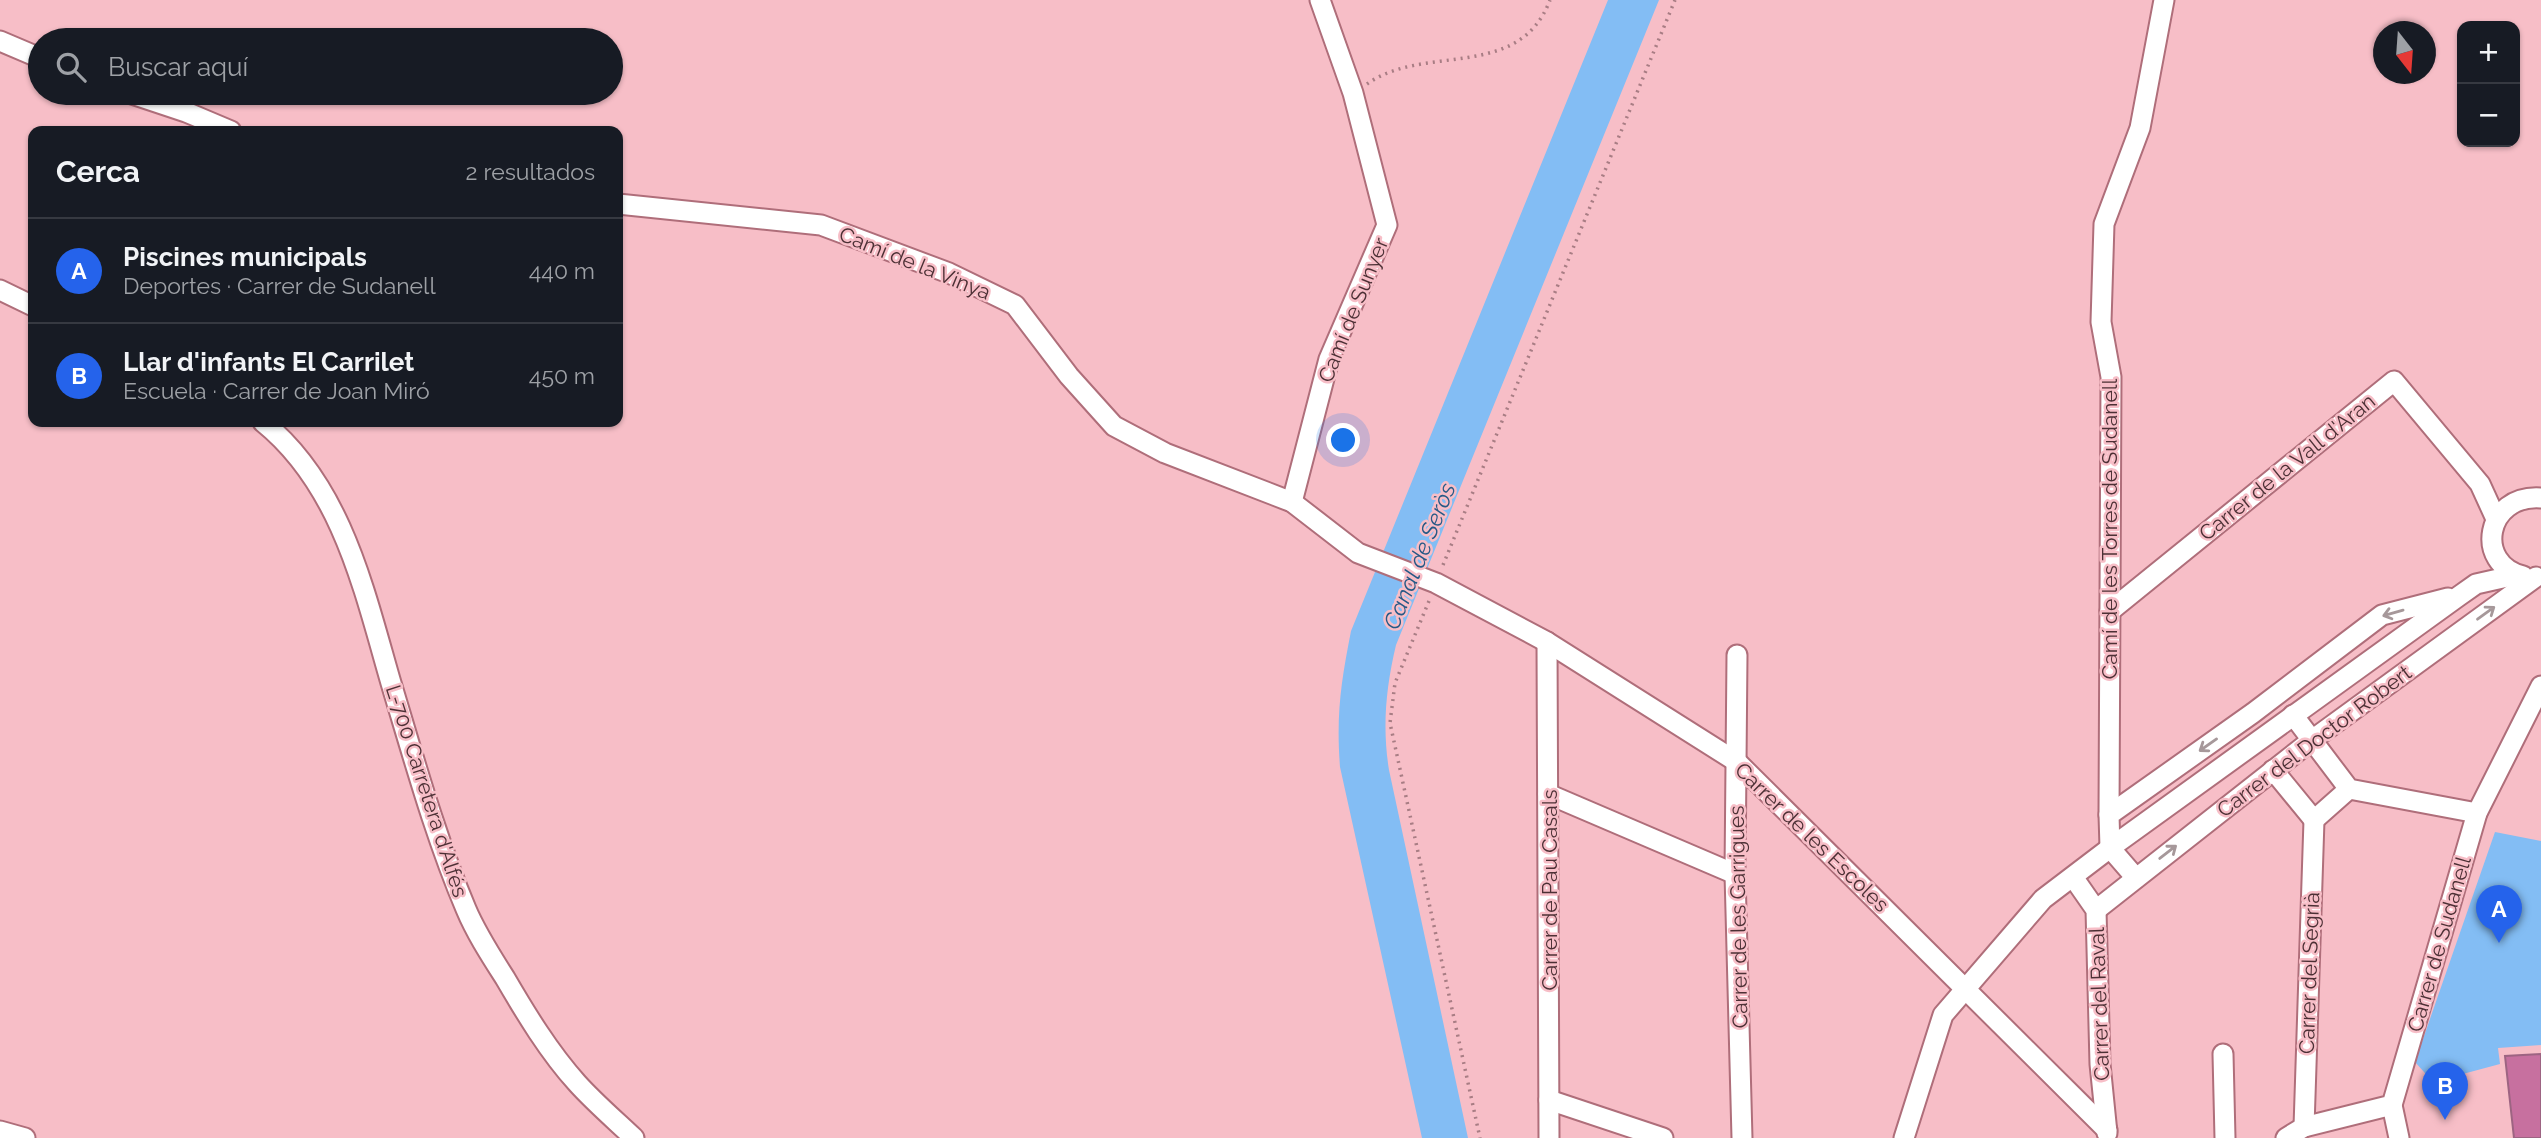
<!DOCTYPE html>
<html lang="es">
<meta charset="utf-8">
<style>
body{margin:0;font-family:Raleway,sans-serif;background:#20242c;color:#f1f3f6}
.controls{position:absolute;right:21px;top:21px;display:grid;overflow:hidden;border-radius:14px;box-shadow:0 2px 5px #0004}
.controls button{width:63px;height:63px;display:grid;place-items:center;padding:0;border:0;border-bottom:2px solid #363941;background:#171b24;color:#f1f3f6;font:35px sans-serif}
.compass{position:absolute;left:2373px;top:21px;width:63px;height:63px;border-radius:50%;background:#171b24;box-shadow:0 2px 5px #0004;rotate:163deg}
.you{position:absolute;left:1344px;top:441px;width:24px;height:24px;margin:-18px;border:5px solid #fff;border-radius:50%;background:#1a73e8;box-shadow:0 0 0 10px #1a73e833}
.badge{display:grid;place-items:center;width:46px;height:46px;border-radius:50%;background:#2563eb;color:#fff;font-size:23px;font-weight:700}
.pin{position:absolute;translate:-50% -58px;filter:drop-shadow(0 2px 4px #0008)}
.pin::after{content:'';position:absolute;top:37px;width:24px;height:21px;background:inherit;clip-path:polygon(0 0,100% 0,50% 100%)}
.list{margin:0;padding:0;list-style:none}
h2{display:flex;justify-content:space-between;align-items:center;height:91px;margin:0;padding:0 28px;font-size:30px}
h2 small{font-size:23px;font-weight:400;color:#9ea1a6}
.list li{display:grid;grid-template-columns:46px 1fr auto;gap:21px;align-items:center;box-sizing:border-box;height:105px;padding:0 28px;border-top:2px solid #363941}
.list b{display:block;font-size:26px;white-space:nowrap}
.list p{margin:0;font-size:23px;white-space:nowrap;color:#9ea1a6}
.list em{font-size:23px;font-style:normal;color:#9ea1a6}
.icon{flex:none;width:38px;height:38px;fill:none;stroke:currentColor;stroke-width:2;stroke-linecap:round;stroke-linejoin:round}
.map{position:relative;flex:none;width:2541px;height:1138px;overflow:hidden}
.search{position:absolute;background:#171b24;box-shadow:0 2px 5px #0004;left:28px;top:28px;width:595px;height:77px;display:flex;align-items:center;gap:18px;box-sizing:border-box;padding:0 24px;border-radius:38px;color:#9ea1a6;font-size:26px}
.panel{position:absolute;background:#171b24;box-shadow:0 2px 5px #0004;left:28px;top:126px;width:595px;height:301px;border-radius:14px}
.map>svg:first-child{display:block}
.water{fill:#83bdf4}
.building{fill:#c7709f;stroke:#9d6482;stroke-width:2}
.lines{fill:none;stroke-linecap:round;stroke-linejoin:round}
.minor-casing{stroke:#af6e7a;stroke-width:23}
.path{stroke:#a87d84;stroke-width:3.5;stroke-dasharray:2 5;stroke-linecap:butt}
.minor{stroke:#fff;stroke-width:19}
.oneway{stroke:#a6989a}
.labels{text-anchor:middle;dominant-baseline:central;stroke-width:5;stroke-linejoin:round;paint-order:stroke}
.street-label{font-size:21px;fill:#4c3035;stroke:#f7bec7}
.water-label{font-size:23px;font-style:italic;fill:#255986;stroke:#f7bec7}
</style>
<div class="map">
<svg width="2541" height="1138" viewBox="0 0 2541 1138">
<rect width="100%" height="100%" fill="#f7bec7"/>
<!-- water -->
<g class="water">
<path d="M 1608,0 L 1659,0 L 1396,645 C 1386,687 1382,727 1389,770 L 1468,1138 L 1422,1138 L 1340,767 C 1336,714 1341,682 1351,631 Z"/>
<path d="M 2495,832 L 2541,841 L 2541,1045 L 2498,1048 L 2500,1064 L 2433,1082 L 2415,1062 Z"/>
</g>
<!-- building -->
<path class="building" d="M 2541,1054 L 2541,1138 L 2514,1138 L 2505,1056 Z"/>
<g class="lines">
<!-- minor casing -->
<g class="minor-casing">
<g id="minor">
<path d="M 0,41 L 40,58"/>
<path d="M 129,93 L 186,112 L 231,131"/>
<path d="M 618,204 L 821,225 L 949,273 L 1015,305 L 1069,376 L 1114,426 L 1165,453 L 1292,502 L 1358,553 L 1436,583 L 1547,642 L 1737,762 L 2107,1130"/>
<path d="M 0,290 L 33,306"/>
<path d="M 263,422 C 342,486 364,590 391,683 C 414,759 435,836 466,909 C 476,933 491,956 505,978 C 526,1014 549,1052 577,1083 C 594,1102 615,1120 634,1138"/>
<path d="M 1292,502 L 1329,359 L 1387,225 L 1353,93 L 1320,0"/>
<path d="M 2523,576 C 2474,564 2485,494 2541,498"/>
<path d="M 2110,611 L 2394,381 L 2480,484 L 2496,519"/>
<path d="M 1547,642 L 1549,1138"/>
<path d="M 1737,655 L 1735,874 L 1742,1138"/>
<path d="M 2293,715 L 2349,789 L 2477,813"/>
<path d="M 2273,770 L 2314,820 L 2349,789"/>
<path d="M 1548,794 L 1735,874"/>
<path d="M 2109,815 L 2111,377 L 2101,322 L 2104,224 L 2140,128 L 2164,0"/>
<path d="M 2073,877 L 2096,910 L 2100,1064 L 2107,1133"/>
<path d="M 2136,878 L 2110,848 L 2109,815 L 2253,713 L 2382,615 L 2448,598"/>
<path d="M 2096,910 L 2312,740 L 2536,577"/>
<path d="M 2223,1054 L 2225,1138"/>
<path d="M 1549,1100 L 1663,1138"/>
<path d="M 2392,1105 L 2399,1138"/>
<path d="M 2304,1127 L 2314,820"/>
<path d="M 0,1131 L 25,1138"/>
<path d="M 1904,1138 L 1943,1015 L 2043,899 L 2110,848 L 2459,596 L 2476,584 L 2516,575"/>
<path d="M 2286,1138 L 2304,1127 L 2392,1105 L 2477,813 L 2541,686"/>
</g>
</g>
<!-- path -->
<g class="path">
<path d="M 1367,84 C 1424,43 1519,82 1550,0"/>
<path d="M 1443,565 L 1675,0"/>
<path d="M 1429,601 L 1395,683 L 1390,723 L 1480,1138"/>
</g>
<!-- minor -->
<use href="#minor" class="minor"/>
</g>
<!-- one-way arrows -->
<defs><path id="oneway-shaft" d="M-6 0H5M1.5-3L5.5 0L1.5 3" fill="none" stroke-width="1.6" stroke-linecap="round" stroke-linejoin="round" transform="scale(1.75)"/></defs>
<g class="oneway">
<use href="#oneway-shaft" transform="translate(2393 613) rotate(164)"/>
<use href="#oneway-shaft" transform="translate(2486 613) rotate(-36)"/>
<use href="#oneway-shaft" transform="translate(2208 745) rotate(145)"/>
<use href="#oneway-shaft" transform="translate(2168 852) rotate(-38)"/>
</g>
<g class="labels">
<!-- street labels -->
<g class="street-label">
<text transform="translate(915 263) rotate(22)">Camí de la Vinya</text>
<text transform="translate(1353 310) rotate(-68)">Camí de Sunyer</text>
<text transform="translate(2287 467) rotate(-39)">Carrer de la Vall d'Aran</text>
<text transform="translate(2109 529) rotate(-90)">Camí de les Torres de Sudanell</text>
<text transform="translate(2314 741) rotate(-37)">Carrer del Doctor Robert</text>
<text transform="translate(427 791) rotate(72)">L-700 Carretera d'Alfés</text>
<text transform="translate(1812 837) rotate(44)">Carrer de les Escoles</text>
<text transform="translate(1549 890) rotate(-90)">Carrer de Pau Casals</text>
<text transform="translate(1738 917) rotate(-91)">Carrer de les Garrigues</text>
<text transform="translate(2439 944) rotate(-74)">Carrer de Sudanell</text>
<text transform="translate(2309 973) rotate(-88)">Carrer del Segrià</text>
<text transform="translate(2099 1004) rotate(-92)">Carrer del Raval</text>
</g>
<!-- water labels -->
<g class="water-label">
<text transform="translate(1419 556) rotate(-68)">Canal de Seròs</text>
</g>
</g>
</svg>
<div class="controls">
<button>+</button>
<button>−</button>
</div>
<svg class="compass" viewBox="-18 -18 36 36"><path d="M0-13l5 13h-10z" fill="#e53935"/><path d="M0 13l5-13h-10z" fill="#9ea1a6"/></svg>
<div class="you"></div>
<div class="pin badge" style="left:2499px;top:943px">A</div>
<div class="pin badge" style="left:2445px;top:1120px">B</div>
<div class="search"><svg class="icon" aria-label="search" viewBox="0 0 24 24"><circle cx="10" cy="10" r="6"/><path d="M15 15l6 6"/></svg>Buscar aquí</div>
<section class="panel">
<h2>Cerca<small>2 resultados</small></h2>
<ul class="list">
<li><span class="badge">A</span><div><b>Piscines municipals</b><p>Deportes · Carrer de Sudanell</p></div><em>440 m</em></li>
<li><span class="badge">B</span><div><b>Llar d'infants El Carrilet</b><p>Escuela · Carrer de Joan Miró</p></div><em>450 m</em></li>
</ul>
</section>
</div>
